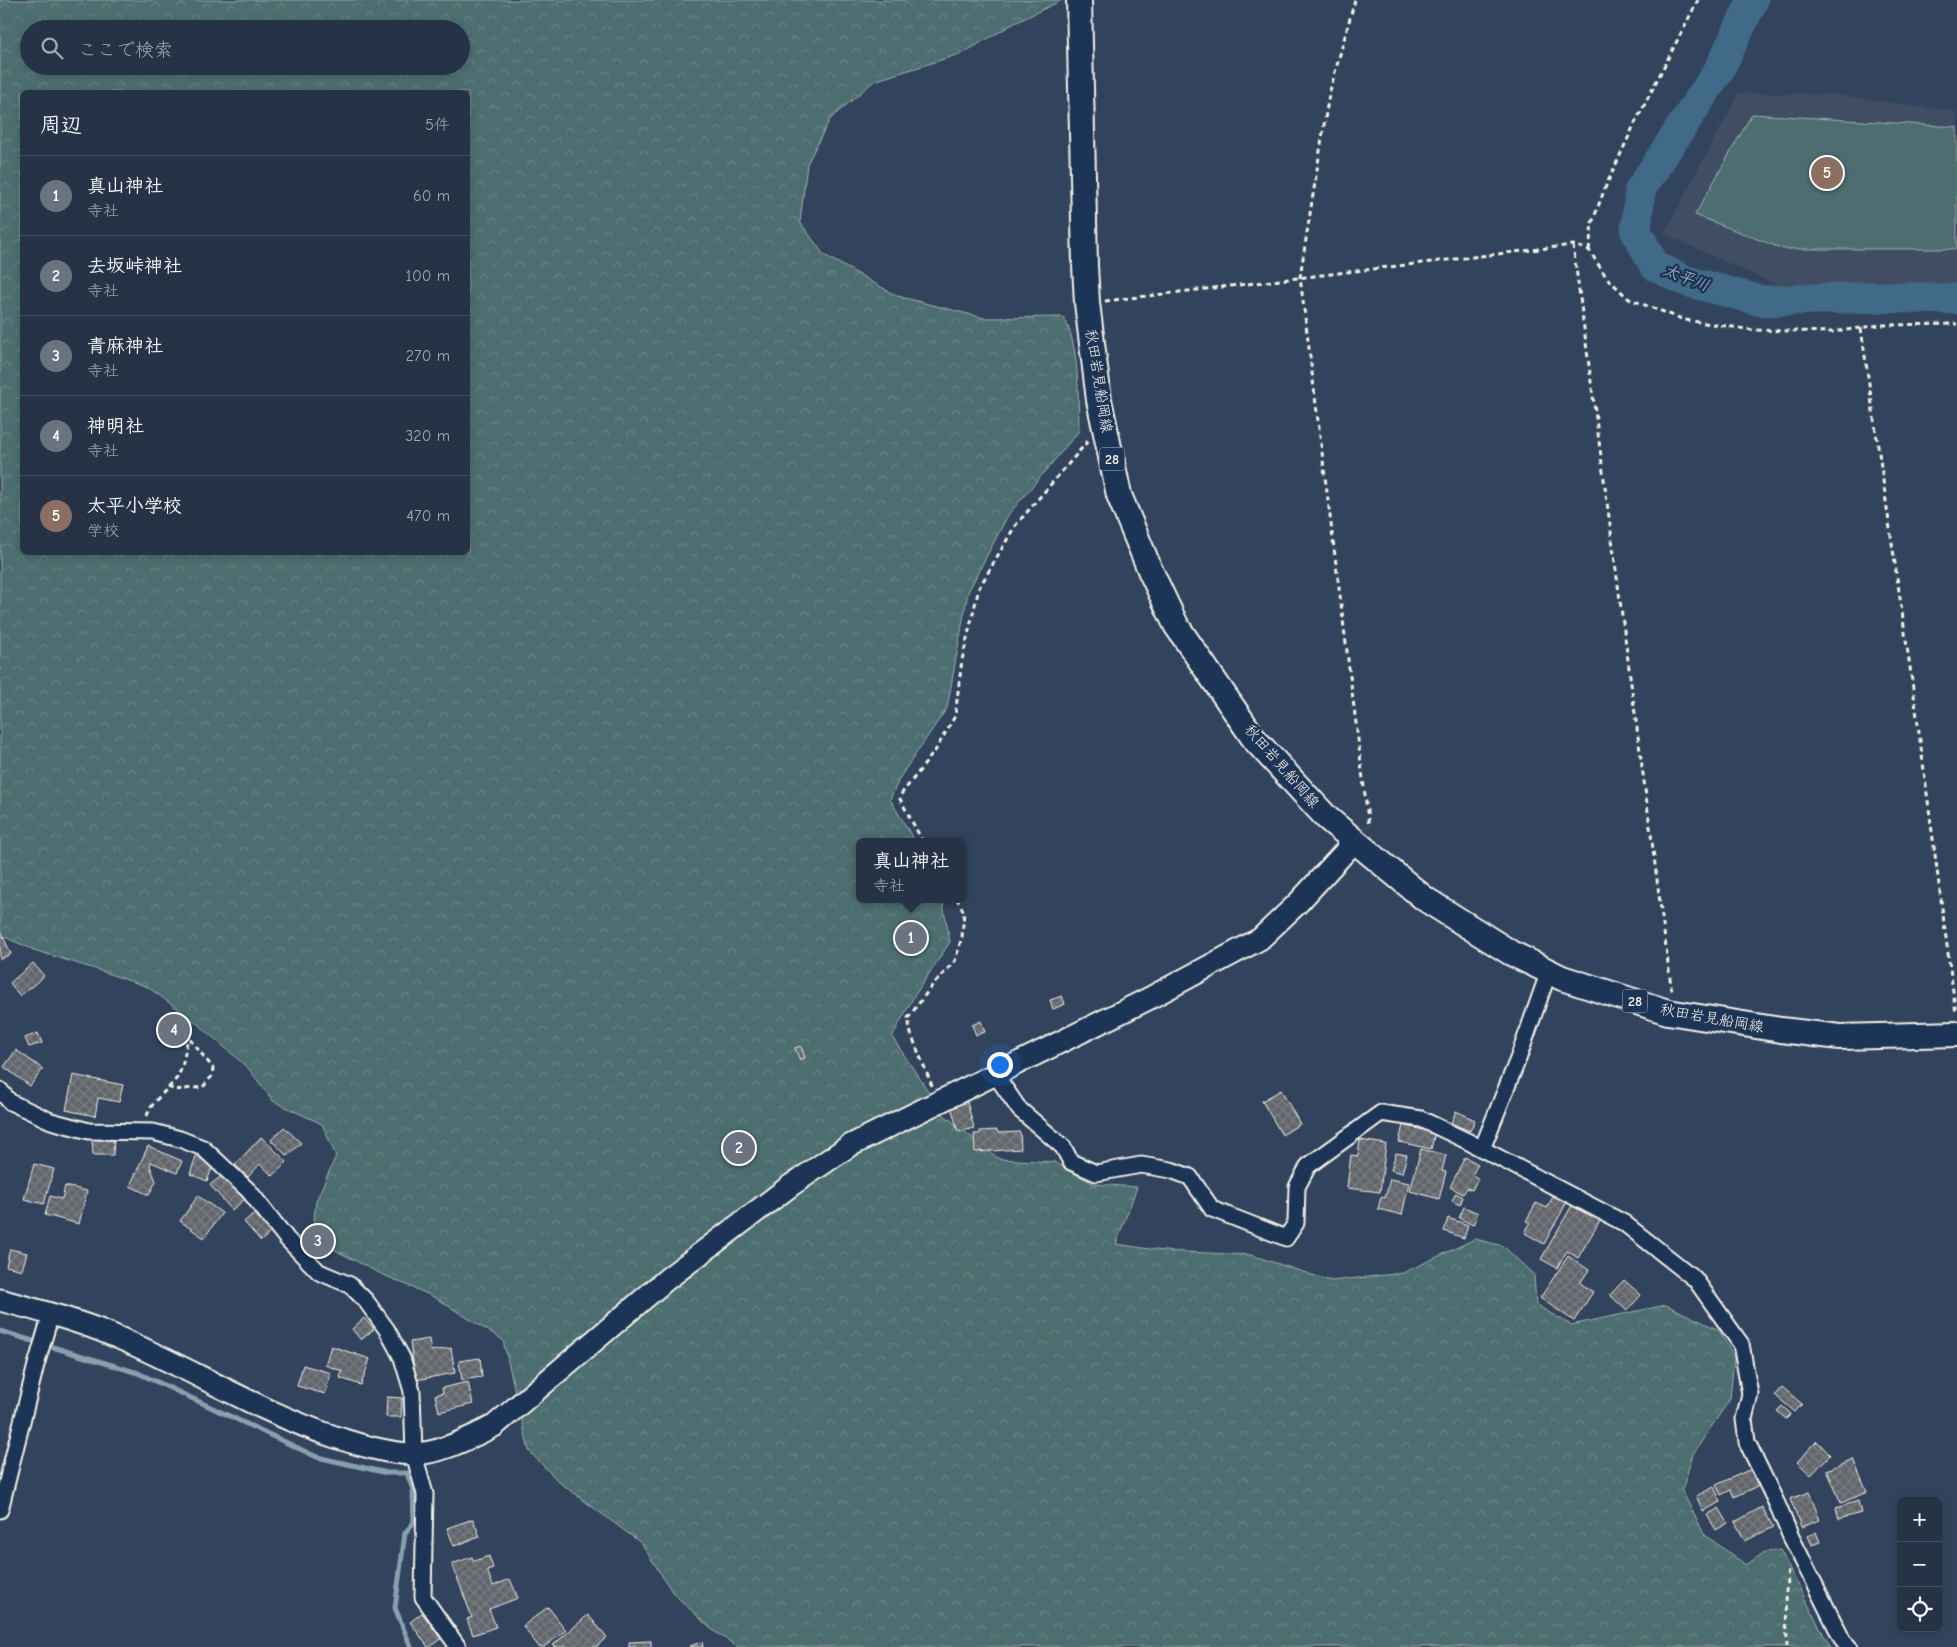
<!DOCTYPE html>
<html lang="ja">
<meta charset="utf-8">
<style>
body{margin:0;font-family:"Comic Neue","Klee One",sans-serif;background:#323f51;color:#f1f3f6}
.controls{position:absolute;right:15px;bottom:15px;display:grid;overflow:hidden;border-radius:8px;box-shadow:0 2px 8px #0003}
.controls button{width:45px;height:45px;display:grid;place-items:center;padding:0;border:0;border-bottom:1px solid #424e5f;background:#263346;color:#f1f3f6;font:25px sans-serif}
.you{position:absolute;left:999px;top:1064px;width:18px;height:18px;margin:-12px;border:4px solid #fff;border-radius:50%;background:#1a73e8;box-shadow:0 0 0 8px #1a73e833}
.badge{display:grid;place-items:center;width:32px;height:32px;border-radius:50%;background:#8abfa5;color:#fff;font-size:16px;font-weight:700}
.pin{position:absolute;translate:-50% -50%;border:2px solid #fff;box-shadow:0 1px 5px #0006}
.popup{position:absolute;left:856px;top:838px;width:110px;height:65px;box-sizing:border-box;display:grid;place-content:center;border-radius:8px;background:#263346;filter:drop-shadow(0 1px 4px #0005);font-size:16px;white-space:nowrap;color:#a4aab3}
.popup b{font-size:19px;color:#f1f3f6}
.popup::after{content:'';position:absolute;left:50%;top:100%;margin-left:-10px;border:10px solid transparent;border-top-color:#263346}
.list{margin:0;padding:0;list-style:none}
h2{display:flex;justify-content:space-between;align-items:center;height:65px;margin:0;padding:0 20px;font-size:21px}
h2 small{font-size:16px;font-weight:400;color:#a4aab3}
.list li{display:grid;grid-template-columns:32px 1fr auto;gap:15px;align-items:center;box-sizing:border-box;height:80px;padding:0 20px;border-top:1px solid #424e5f}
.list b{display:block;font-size:19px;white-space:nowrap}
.list p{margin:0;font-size:16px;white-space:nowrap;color:#a4aab3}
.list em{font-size:16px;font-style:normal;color:#a4aab3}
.icon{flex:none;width:28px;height:28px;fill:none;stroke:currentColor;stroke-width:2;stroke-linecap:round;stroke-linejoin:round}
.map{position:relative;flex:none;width:1957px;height:1647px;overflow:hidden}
.search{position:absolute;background:#263346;box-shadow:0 2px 8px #0003;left:20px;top:20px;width:450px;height:55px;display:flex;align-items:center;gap:12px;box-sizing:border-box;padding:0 18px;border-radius:28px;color:#a4aab3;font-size:19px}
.panel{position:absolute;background:#263346;box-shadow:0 2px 8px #0003;left:20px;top:90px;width:450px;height:465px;border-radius:8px}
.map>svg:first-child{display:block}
.built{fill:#404e62}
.forest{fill:url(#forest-crowns);stroke:#a0b0ac;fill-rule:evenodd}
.garden{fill:#4d6e6f;stroke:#a0b0ac}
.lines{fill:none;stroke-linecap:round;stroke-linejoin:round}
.stream{stroke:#89a0ae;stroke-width:5}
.river{stroke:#416a88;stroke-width:31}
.building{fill:url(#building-cross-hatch);stroke:#f4f1e8}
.street-casing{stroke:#f4f1e8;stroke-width:19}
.secondary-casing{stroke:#f4f1e8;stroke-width:25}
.primary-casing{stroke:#f4f1e8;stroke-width:28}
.path{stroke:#f4f1e8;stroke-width:3;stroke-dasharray:5 4;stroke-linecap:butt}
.street{stroke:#1d3557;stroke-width:15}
.secondary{stroke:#1d3557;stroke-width:21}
.primary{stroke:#1d3557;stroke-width:24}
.labels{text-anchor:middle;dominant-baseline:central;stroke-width:5;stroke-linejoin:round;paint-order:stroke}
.shield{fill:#1d3557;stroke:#b4b9bc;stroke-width:1}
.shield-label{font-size:14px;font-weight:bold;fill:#f4f1e8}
.street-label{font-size:15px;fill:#f4f1e8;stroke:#1d3557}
.water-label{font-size:16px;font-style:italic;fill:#b5c2c6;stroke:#1d3557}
</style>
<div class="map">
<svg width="1957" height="1647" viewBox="0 0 1957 1647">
<defs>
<pattern id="forest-crowns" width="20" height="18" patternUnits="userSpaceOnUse" patternTransform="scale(1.25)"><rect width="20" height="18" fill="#4d6e6f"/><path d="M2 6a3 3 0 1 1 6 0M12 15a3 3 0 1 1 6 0" fill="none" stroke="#678384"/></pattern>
<pattern id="building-cross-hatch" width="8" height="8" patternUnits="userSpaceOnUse" patternTransform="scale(1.25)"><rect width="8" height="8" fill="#62666c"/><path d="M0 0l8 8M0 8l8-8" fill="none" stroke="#797c81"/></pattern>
</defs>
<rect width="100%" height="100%" fill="#32445d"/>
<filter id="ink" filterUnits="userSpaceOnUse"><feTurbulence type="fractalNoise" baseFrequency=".02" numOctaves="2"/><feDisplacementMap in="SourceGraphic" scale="10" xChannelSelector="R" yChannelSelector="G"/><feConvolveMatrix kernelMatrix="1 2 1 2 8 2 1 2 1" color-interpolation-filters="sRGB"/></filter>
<g filter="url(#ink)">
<!-- built -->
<path class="built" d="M 1739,93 L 1836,95 L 1957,112 L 1957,289 L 1783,288 L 1664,234 Z"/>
<!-- forest -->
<path class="forest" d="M 0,0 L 1062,0 L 1011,25 L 963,53 L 874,81 L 830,119 L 807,164 L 800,222 L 824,255 L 897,296 L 984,318 L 1063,317 C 1080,343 1078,399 1079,431 L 1008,515 L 968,592 L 947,708 L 900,777 L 890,799 L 915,842 L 860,842 L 860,899 L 942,899 L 950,942 L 913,998 L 892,1037 L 944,1115 L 999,1159 L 1054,1162 L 1094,1184 L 1137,1187 L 1116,1244 L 1163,1251 L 1251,1255 L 1331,1281 L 1403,1273 L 1475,1239 L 1503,1246 L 1534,1275 L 1536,1305 L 1571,1325 L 1666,1305 L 1719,1330 L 1734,1358 L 1730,1399 L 1693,1454 L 1682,1491 L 1705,1535 L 1746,1565 L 1765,1552 L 1780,1550 L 1830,1647 L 738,1647 L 711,1629 L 673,1593 L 641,1543 L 559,1482 L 529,1451 L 503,1340 L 434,1297 L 377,1272 L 312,1238 L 316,1201 L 336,1156 L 322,1124 L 273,1101 L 249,1069 L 198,1024 L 148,987 L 95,969 L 34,950 L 0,935 ZM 29,29 L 461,29 L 461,66 L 29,66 ZM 22,92 L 468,92 L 468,552 L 22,552 Z"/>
<!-- garden -->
<path class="garden" d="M 1752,114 L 1957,127 L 1957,249 L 1783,249 L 1695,215 Z"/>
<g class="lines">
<!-- stream -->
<path class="stream" d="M 0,1331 L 138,1373 L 317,1457 L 387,1473 L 407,1473 L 413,1490 L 414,1522 L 405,1533 L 395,1608 L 411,1647"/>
<!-- river -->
<path class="river" d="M 1753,0 L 1719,70 L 1640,190 L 1636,232 L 1655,266 L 1686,281 L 1762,301 L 1875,297 L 1957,299"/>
</g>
<!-- building -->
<g class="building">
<path d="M 1,932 L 11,954 L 0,959 L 0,933 Z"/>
<path d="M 908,933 L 917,935 L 914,944 L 906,941 Z"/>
<path d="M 33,963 L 44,976 L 20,996 L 10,983 Z"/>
<path d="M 1062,996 L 1065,1004 L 1053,1009 L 1050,1000 Z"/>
<path d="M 981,1021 L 985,1032 L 976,1035 L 972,1025 Z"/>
<path d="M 38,1033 L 42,1043 L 29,1047 L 25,1038 Z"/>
<path d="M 801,1046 L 805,1058 L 800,1060 L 795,1048 Z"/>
<path d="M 16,1050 L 43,1069 L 30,1086 L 4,1067 Z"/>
<path d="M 73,1075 L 123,1085 L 119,1102 L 98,1098 L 95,1116 L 66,1110 Z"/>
<path d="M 1281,1090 L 1300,1124 L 1282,1135 L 1262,1101 Z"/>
<path d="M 967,1102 L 974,1128 L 958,1132 L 951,1106 Z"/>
<path d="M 1456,1111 L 1475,1120 L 1470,1131 L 1451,1123 Z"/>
<path d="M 1403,1125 L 1435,1133 L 1431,1149 L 1399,1142 Z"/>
<path d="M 284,1127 L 301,1143 L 287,1156 L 271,1140 Z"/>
<path d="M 997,1130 L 998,1133 L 1020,1132 L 1021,1149 L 975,1152 L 974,1134 L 980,1134 L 980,1131 Z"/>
<path d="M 261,1137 L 287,1162 L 273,1176 L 260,1164 L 248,1177 L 235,1165 Z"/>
<path d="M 92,1139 L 114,1139 L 113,1155 L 93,1155 Z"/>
<path d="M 1360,1140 L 1386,1144 L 1380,1192 L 1347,1188 L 1351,1155 L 1358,1156 Z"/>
<path d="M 740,1142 L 745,1149 L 738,1154 L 733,1147 Z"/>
<path d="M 148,1146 L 182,1161 L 177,1173 L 151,1162 L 150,1166 L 156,1181 L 149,1195 L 130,1186 Z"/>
<path d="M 1421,1149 L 1446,1155 L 1442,1171 L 1446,1172 L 1439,1199 L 1410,1191 Z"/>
<path d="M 197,1153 L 214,1163 L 207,1181 L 190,1174 Z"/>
<path d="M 1396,1153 L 1407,1155 L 1402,1173 L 1391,1170 Z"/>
<path d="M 1465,1157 L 1478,1164 L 1472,1175 L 1478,1178 L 1472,1190 L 1467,1188 L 1463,1194 L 1450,1187 Z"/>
<path d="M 34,1164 L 54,1169 L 44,1204 L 24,1199 Z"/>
<path d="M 224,1174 L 245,1199 L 232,1210 L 210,1185 Z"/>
<path d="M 1390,1179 L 1409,1183 L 1402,1215 L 1378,1209 L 1381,1197 L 1385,1198 Z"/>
<path d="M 65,1186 L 87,1191 L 79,1224 L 45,1215 L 50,1196 L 62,1199 Z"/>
<path d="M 1456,1193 L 1463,1197 L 1460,1205 L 1452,1201 Z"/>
<path d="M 1554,1195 L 1567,1202 L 1544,1244 L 1525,1233 L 1530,1223 L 1526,1221 L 1536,1203 L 1547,1208 Z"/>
<path d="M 198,1196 L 222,1213 L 204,1238 L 180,1221 Z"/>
<path d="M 1574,1202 L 1602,1217 L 1578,1258 L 1567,1251 L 1557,1268 L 1541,1259 Z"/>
<path d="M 1464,1207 L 1478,1213 L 1473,1225 L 1459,1218 Z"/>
<path d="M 254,1213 L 271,1232 L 261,1241 L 244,1222 Z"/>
<path d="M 1448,1218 L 1468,1225 L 1464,1238 L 1444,1231 Z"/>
<path d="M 323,1235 L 326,1243 L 313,1248 L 310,1240 Z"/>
<path d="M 10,1249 L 27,1253 L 22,1270 L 6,1266 Z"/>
<path d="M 1568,1256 L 1589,1270 L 1580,1283 L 1593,1292 L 1574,1321 L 1540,1298 Z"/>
<path d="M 1624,1280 L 1641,1295 L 1627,1311 L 1610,1295 Z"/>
<path d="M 364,1318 L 374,1329 L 361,1340 L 352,1329 Z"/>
<path d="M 429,1339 L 431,1351 L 451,1348 L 455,1373 L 416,1380 L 410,1342 Z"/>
<path d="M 331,1346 L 370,1359 L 361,1385 L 340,1378 L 342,1371 L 325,1365 Z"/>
<path d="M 480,1358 L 482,1377 L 462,1380 L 459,1361 Z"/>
<path d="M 303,1365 L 331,1373 L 325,1394 L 297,1386 Z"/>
<path d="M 468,1382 L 473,1404 L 439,1412 L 435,1395 L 443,1393 L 442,1388 Z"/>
<path d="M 1782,1387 L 1802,1404 L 1795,1412 L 1775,1395 Z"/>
<path d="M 387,1397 L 402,1398 L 401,1417 L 386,1417 Z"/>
<path d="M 1782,1406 L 1791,1414 L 1786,1419 L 1777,1411 Z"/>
<path d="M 1817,1441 L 1830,1455 L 1811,1475 L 1797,1462 Z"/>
<path d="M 1853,1459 L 1867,1492 L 1841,1503 L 1827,1470 Z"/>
<path d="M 1751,1469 L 1759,1486 L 1734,1497 L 1731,1490 L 1721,1495 L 1716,1485 Z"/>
<path d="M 1714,1487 L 1721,1502 L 1703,1511 L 1696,1496 Z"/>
<path d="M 1809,1492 L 1820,1520 L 1801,1527 L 1790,1499 Z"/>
<path d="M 1858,1501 L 1861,1513 L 1839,1519 L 1836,1508 Z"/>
<path d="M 1762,1507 L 1773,1527 L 1745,1541 L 1735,1522 Z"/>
<path d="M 1719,1508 L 1728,1523 L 1716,1530 L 1707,1515 Z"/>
<path d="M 473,1519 L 480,1537 L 454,1546 L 447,1528 Z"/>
<path d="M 1816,1532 L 1820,1542 L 1812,1545 L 1808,1536 Z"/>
<path d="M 489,1556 L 493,1568 L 487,1570 L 493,1586 L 510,1579 L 518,1598 L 489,1609 L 496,1627 L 473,1635 L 467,1619 L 472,1617 L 452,1564 L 472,1557 L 474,1561 Z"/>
<path d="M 548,1607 L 566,1630 L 544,1647 L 539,1647 L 523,1626 Z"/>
<path d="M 422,1613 L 441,1639 L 430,1647 L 428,1647 L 410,1622 Z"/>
<path d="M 588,1615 L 607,1637 L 596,1647 L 555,1647 L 553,1645 Z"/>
<path d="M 651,1641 L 651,1647 L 629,1647 L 629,1642 Z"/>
<path d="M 702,1642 L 703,1647 L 690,1647 L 690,1646 Z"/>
</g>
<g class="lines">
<!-- street casing -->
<g class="street-casing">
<g id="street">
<path d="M 995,1074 L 1019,1109 L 1063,1147 L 1071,1162 L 1096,1173 L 1141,1165 L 1171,1170 L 1190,1177 L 1212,1209 L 1286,1238 L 1296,1223 L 1297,1187 L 1308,1166 L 1381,1113 L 1421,1119 L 1467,1141 L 1624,1223 L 1695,1279 L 1741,1344 L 1750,1394 L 1744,1419 L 1747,1442 L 1777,1504 L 1791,1537 L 1843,1641 L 1849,1647"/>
<path d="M 0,1090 L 10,1102 L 51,1121 L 89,1131 L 153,1132 L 180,1139 L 203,1148 L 249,1191 L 287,1239 L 319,1272 L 350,1285 L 366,1301 L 387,1330 L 402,1358 L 412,1391 L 414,1454 L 425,1494 L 423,1597 L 458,1647"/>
<path d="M 1482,1149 L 1518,1059 L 1549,971"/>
<path d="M 0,1510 L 36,1365 L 51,1314"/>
</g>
</g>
<!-- secondary casing -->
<g class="secondary-casing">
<path id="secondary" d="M 0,1300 C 37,1310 76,1320 112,1335 C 187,1366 257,1411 335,1437 C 360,1445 386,1453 412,1454 C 440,1454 469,1438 494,1426 L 667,1279 L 790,1186 L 849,1146 L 1146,1000 L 1260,939 L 1298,903 L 1354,842"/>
</g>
<!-- primary casing -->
<g class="primary-casing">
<path id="primary" d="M 1079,0 L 1085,265 L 1087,303 L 1099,400 L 1119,495 L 1150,570 L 1176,625 L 1255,740 L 1327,818 L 1425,899 L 1511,953 L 1562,978 L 1668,1012 L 1781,1030 L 1840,1037 L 1957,1034"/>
</g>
<!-- path -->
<g class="path">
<path d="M 1355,0 L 1329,94 L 1300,277 L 1369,827"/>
<path d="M 1573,245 L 1672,993"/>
<path d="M 1589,250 L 1592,223 L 1605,188 L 1634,125 L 1698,0"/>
<path d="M 1105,301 L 1573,245 L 1589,250 L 1607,278 L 1629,299 L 1685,320 L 1753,330 L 1833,332 L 1880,325 L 1957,324"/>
<path d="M 1861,328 L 1915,702 L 1956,1014"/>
<path d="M 923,842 L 899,797 L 935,751 L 955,716 L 962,660 L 979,588 L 1015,526 L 1088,441"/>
<path d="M 932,1086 L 911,1034 L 908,1018 L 931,987 L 955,961 L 962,937 L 964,912 L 957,899"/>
<path d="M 168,1087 L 175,1090 L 203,1087 L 212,1076 L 213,1068 L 188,1037"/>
<path d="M 147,1116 C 152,1100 166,1092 176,1079 C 184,1068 185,1050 188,1037"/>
<path d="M 1787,1647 L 1786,1591 L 1788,1568"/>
</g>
<!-- street -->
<use href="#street" class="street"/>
<!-- secondary -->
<use href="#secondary" class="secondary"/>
<!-- primary -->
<use href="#primary" class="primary"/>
</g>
</g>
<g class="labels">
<!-- shield labels -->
<g class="shield">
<rect x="1099.5" y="447.5" width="25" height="23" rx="4"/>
<rect x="1622.5" y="989.5" width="25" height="23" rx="4"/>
</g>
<g class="shield-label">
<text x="1112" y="459">28</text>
<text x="1635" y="1001">28</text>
</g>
<!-- street labels -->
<g class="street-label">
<text transform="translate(1099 381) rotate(81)">秋田岩見船岡線</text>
<text transform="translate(1282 766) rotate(49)">秋田岩見船岡線</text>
<text transform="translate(1712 1018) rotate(10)">秋田岩見船岡線</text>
</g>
<!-- water labels -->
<g class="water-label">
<text transform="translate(1686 278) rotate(21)">太平川</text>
</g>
</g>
</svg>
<div class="controls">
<button>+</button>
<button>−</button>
<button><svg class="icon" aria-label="locate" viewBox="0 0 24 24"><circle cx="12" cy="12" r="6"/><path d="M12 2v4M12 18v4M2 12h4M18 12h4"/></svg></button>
</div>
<div class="you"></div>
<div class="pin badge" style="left:911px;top:938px;background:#6b7280">1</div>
<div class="popup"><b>真山神社</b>寺社</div>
<div class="pin badge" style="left:739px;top:1148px;background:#6b7280">2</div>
<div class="pin badge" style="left:318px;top:1241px;background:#6b7280">3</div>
<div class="pin badge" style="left:174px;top:1030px;background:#6b7280">4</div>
<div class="pin badge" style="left:1827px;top:173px;background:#8d6e63">5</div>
<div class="search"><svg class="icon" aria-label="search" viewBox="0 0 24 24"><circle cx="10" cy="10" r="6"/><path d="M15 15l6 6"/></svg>ここで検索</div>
<section class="panel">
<h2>周辺<small>5件</small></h2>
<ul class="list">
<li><span class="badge" style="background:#6b7280">1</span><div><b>真山神社</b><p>寺社</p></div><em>60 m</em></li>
<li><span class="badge" style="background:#6b7280">2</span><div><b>去坂峠神社</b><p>寺社</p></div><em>100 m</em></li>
<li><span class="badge" style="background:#6b7280">3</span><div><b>青麻神社</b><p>寺社</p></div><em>270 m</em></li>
<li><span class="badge" style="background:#6b7280">4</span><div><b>神明社</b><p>寺社</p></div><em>320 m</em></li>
<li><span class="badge" style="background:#8d6e63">5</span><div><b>太平小学校</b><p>学校</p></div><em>470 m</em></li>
</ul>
</section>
</div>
